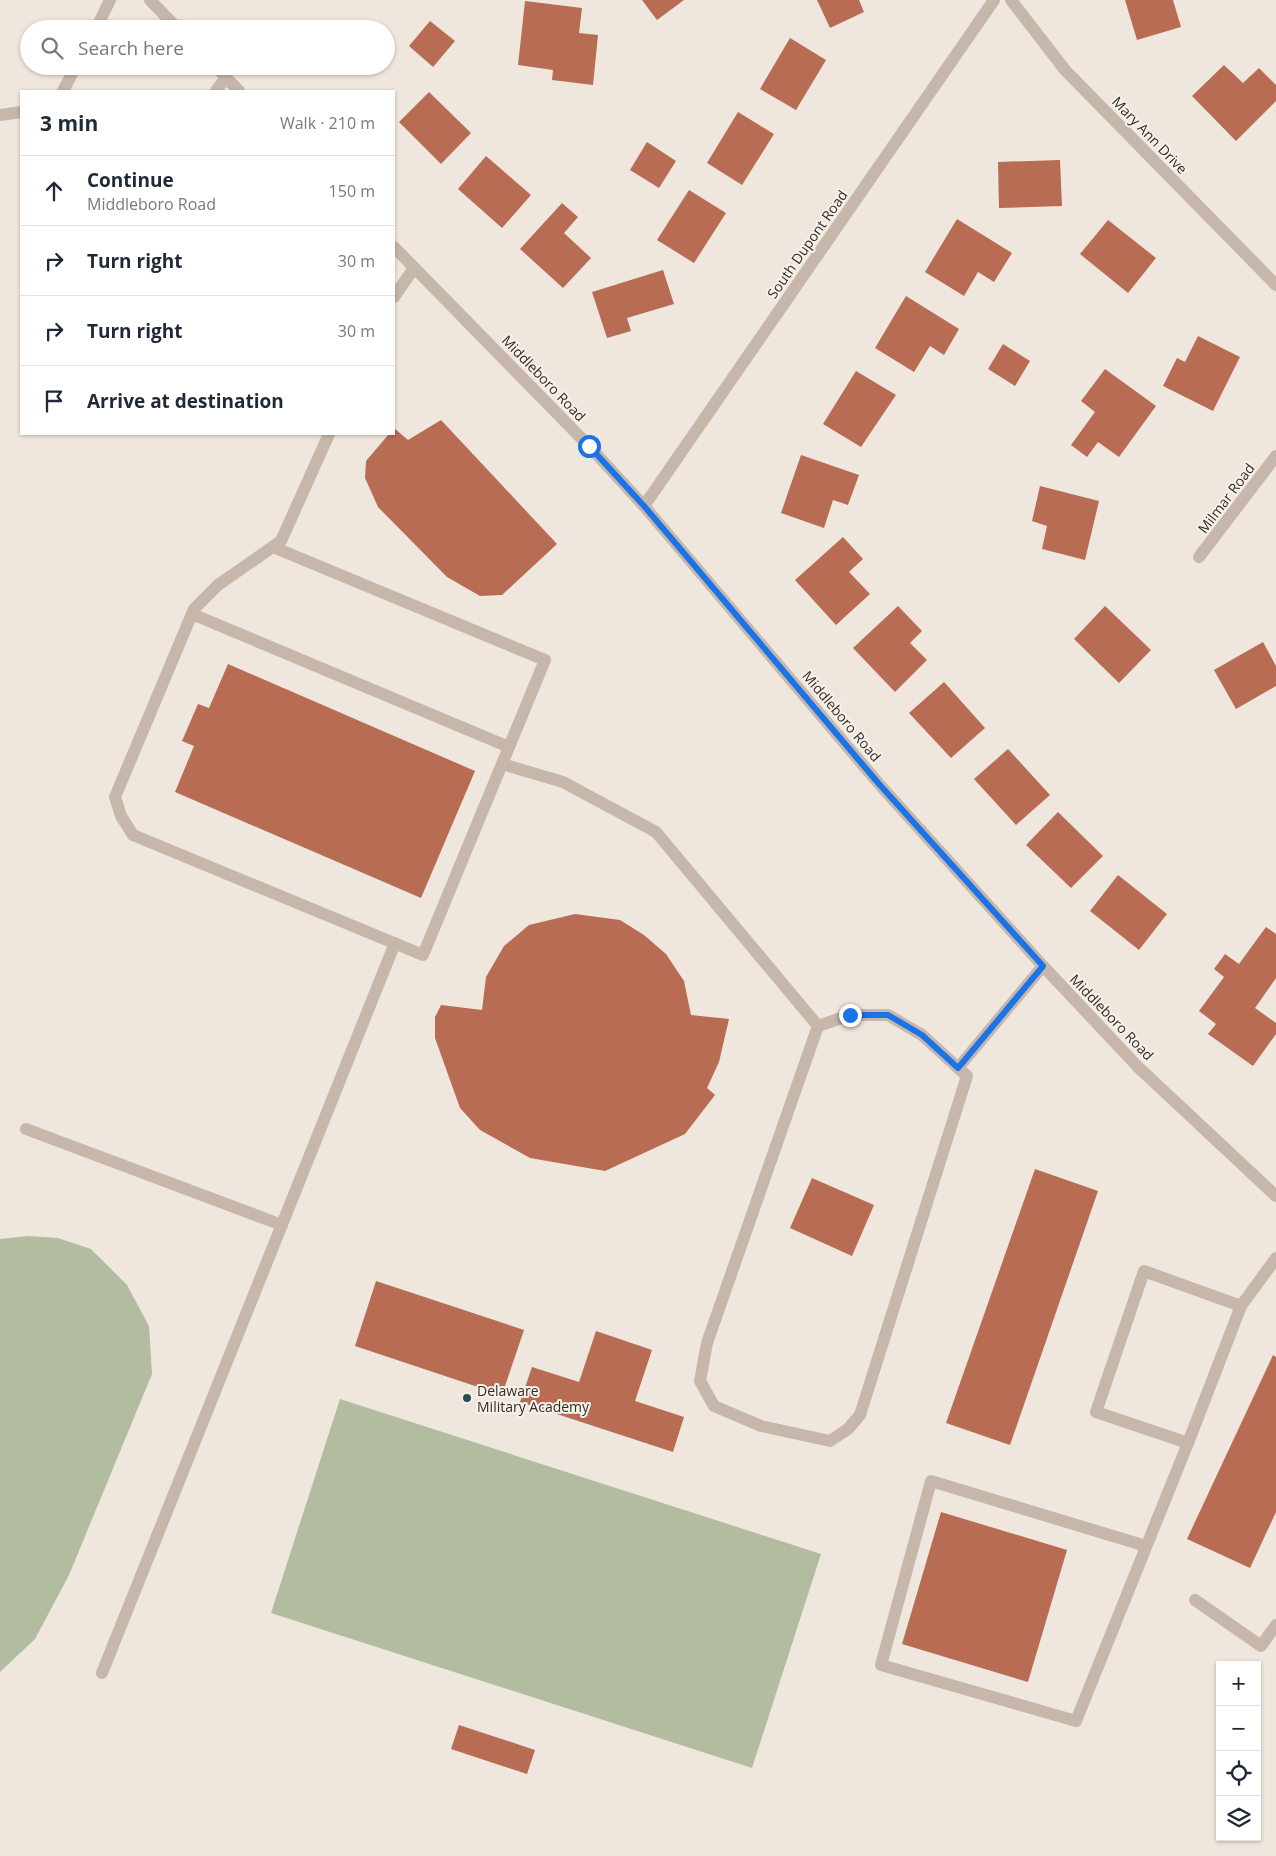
<!DOCTYPE html>
<meta charset="utf-8">
<style>
body{margin:0;font-family:"Open Sans",sans-serif;background:#f2f2f3;color:#1f2937}
.controls{position:absolute;right:15px;bottom:15px;display:grid;overflow:hidden;border-radius:0px;box-shadow:0 1px 4px #0004}
.controls button{width:45px;height:45px;display:grid;place-items:center;padding:0;border:0;border-bottom:1px solid #e0e1e3;background:#fff;color:#1f2937;font:25px sans-serif}
.stop{position:absolute;width:15px;height:15px;margin:-11px;border:4px solid #1a73e8;border-radius:50%;background:#fff}
.stop.end{background:#1a73e8;border-color:#fff;box-shadow:0 1px 5px #0008}
.list{margin:0;padding:0;list-style:none}
h2{display:flex;justify-content:space-between;align-items:center;height:65px;margin:0;padding:0 20px;font-size:21px}
h2 small{font-size:16px;font-weight:400;color:#747a83}
.list li{display:grid;grid-template-columns:32px 1fr auto;gap:15px;align-items:center;box-sizing:border-box;height:70px;padding:0 20px;border-top:1px solid #e0e1e3}
.list b{display:block;font-size:19px;white-space:nowrap}
.list p{margin:0;font-size:16px;white-space:nowrap;color:#747a83}
.list em{font-size:16px;font-style:normal;color:#747a83}
.icon{flex:none;width:28px;height:28px;fill:none;stroke:currentColor;stroke-width:2;stroke-linecap:round;stroke-linejoin:round}
.map{position:relative;flex:none;width:1276px;height:1856px;overflow:hidden}
.search{position:absolute;background:#fff;box-shadow:0 1px 4px #0004;left:20px;top:20px;width:375px;height:55px;display:flex;align-items:center;gap:12px;box-sizing:border-box;padding:0 18px;border-radius:28px;color:#747a83;font-size:19px}
.panel{position:absolute;background:#fff;box-shadow:0 1px 4px #0004;left:20px;top:90px;width:375px;height:345px;border-radius:0px}
.map>svg:first-child{display:block}
.green{fill:#b2bc9f}
.building{fill:#b76c53}
.lines{fill:none;stroke-linecap:round;stroke-linejoin:round}
.minor{stroke:#c6b7aa;stroke-width:12}
.route{stroke:#1a73e8;stroke-width:6}
.poi-dot{fill:#234d50;stroke:#f7f1e9;stroke-width:2}
.labels{text-anchor:middle;dominant-baseline:central;stroke-width:4;stroke-linejoin:round;paint-order:stroke}
.street-label{font-size:14px;fill:#342c29;stroke:#f7f1e9}
.poi-label{font-size:14px;fill:#342c29;stroke:#f7f1e9;text-anchor:start}
</style>
<div class="map">
<svg width="1276" height="1856" viewBox="0 0 1276 1856">
<rect width="100%" height="100%" fill="#efe7dd"/>
<!-- green -->
<g class="green">
<path d="M 28,1236 L 58,1238 L 91,1249 L 127,1285 L 149,1326 L 152,1374 L 69,1575 L 35,1639 L 0,1672 L 0,1239 Z"/>
<path d="M 340,1399 L 821,1554 L 752,1768 L 271,1613 Z"/>
</g>
<!-- building -->
<g class="building">
<path d="M 642,0 L 684,0 L 657,20 Z"/>
<path d="M 817,0 L 859,0 L 864,12 L 830,28 Z"/>
<path d="M 1125,0 L 1173,0 L 1181,27 L 1137,40 Z"/>
<path d="M 525,1 L 582,8 L 579,33 L 598,35 L 593,85 L 552,80 L 553,70 L 518,65 Z"/>
<path d="M 430,21 L 455,41 L 433,67 L 409,46 Z"/>
<path d="M 790,38 L 826,60 L 796,110 L 760,89 Z"/>
<path d="M 1224,65 L 1243,83 L 1259,68 L 1276,85 L 1276,101 L 1236,141 L 1192,96 Z"/>
<path d="M 429,92 L 471,133 L 441,164 L 399,122 Z"/>
<path d="M 738,112 L 774,134 L 742,185 L 707,163 Z"/>
<path d="M 647,142 L 676,161 L 659,188 L 630,170 Z"/>
<path d="M 486,156 L 531,195 L 502,228 L 458,189 Z"/>
<path d="M 1060,160 L 1062,206 L 999,208 L 998,162 Z"/>
<path d="M 689,190 L 726,213 L 694,263 L 657,240 Z"/>
<path d="M 562,203 L 578,217 L 564,233 L 591,258 L 563,288 L 520,249 Z"/>
<path d="M 957,219 L 1012,253 L 994,282 L 978,272 L 964,296 L 925,272 Z"/>
<path d="M 1108,220 L 1156,258 L 1128,293 L 1080,254 Z"/>
<path d="M 663,270 L 674,304 L 627,318 L 631,331 L 607,338 L 592,292 Z"/>
<path d="M 906,296 L 959,329 L 944,355 L 930,346 L 914,372 L 875,348 Z"/>
<path d="M 1198,336 L 1240,357 L 1213,411 L 1163,386 L 1177,358 L 1185,362 Z"/>
<path d="M 1003,344 L 1030,361 L 1015,386 L 988,369 Z"/>
<path d="M 1105,369 L 1156,406 L 1119,457 L 1098,442 L 1087,457 L 1071,445 L 1095,412 L 1081,401 Z"/>
<path d="M 856,371 L 896,395 L 861,447 L 823,424 Z"/>
<path d="M 441,420 L 557,544 L 502,595 L 480,596 L 447,577 L 378,507 L 365,478 L 366,461 L 389,434 L 394,434 L 394,428 L 408,440 Z"/>
<path d="M 801,455 L 859,475 L 848,505 L 833,500 L 824,528 L 781,513 Z"/>
<path d="M 1040,486 L 1099,501 L 1085,560 L 1042,549 L 1047,526 L 1032,521 Z"/>
<path d="M 843,537 L 863,559 L 849,572 L 870,594 L 836,625 L 795,580 Z"/>
<path d="M 898,606 L 922,631 L 910,643 L 927,660 L 895,692 L 853,648 Z"/>
<path d="M 1105,606 L 1151,650 L 1119,683 L 1074,639 Z"/>
<path d="M 1263,642 L 1276,666 L 1276,686 L 1236,709 L 1214,670 Z"/>
<path d="M 228,664 L 475,771 L 421,898 L 175,792 L 194,746 L 182,741 L 198,704 L 209,708 Z"/>
<path d="M 944,682 L 985,728 L 951,758 L 909,713 Z"/>
<path d="M 1008,749 L 1050,795 L 1016,825 L 974,779 Z"/>
<path d="M 1058,812 L 1103,856 L 1071,888 L 1026,845 Z"/>
<path d="M 1118,875 L 1167,914 L 1139,950 L 1090,911 Z"/>
<path d="M 575,914 L 620,920 L 644,935 L 666,954 L 684,981 L 691,1015 L 729,1019 L 719,1062 L 707,1088 L 715,1095 L 685,1134 L 605,1171 L 530,1158 L 480,1130 L 460,1108 L 435,1038 L 435,1017 L 441,1005 L 482,1010 L 486,977 L 504,946 L 529,925 Z"/>
<path d="M 1266,927 L 1276,934 L 1276,978 L 1255,1008 L 1276,1023 L 1276,1034 L 1253,1066 L 1208,1034 L 1216,1024 L 1199,1011 L 1224,977 L 1214,969 L 1225,954 L 1239,964 Z"/>
<path d="M 1035,1169 L 1098,1191 L 1010,1445 L 946,1423 Z"/>
<path d="M 812,1178 L 874,1205 L 852,1256 L 790,1228 Z"/>
<path d="M 376,1281 L 524,1330 L 502,1395 L 355,1346 Z"/>
<path d="M 596,1331 L 652,1350 L 635,1401 L 684,1417 L 673,1452 L 520,1402 L 532,1367 L 579,1382 Z"/>
<path d="M 1273,1355 L 1276,1357 L 1276,1512 L 1250,1568 L 1187,1539 Z"/>
<path d="M 941,1512 L 1067,1550 L 1028,1682 L 902,1644 Z"/>
<path d="M 459,1725 L 535,1750 L 527,1774 L 451,1749 Z"/>
</g>
<g class="lines">
<!-- minor -->
<g class="minor">
<path d="M 150,0 L 178,29"/>
<path d="M 1011,0 L 1065,70 L 1276,285"/>
<path d="M 96,29 L 110,0"/>
<path d="M 215,66 L 239,91"/>
<path d="M 63,91 L 76,66"/>
<path d="M 216,91 L 226,77"/>
<path d="M 0,115 L 21,112"/>
<path d="M 394,247 L 589,446 L 644,506 L 879,784 L 1043,966 L 1138,1067 L 1276,1196"/>
<path d="M 394,297 L 414,268"/>
<path d="M 644,506 L 994,0"/>
<path d="M 273,547 L 545,660 L 423,955 L 133,835 L 121,816 L 115,797 L 194,609 L 218,585 L 281,541 L 329,434"/>
<path d="M 1199,557 L 1276,456"/>
<path d="M 192,614 L 509,747"/>
<path d="M 502,764 L 563,782 L 656,832 L 818,1026 L 850,1015 L 888,1015 L 922,1035 L 967,1076 L 860,1415 L 848,1429 L 830,1441 L 761,1426 L 714,1406 L 700,1381 L 707,1343 L 818,1026"/>
<path d="M 958,1068 L 1043,966"/>
<path d="M 26,1129 L 282,1225"/>
<path d="M 1188,1443 L 1241,1306"/>
<path d="M 1146,1546 L 931,1481 L 881,1665 L 1076,1721 L 1188,1443 L 1096,1412 L 1144,1271 L 1241,1306 L 1276,1258"/>
<path d="M 1195,1600 L 1261,1646 L 1276,1625"/>
<path d="M 102,1673 L 395,943"/>
</g>
</g>
<g class="lines">
<!-- route -->
<path class="route" d="M 589,446 L 644,506 L 879,784 L 1043,966 L 958,1068 L 922,1035 L 888,1015 L 850,1015"/>
</g>
<!-- markers -->
<circle class="poi-dot" cx="467" cy="1398" r="5"/>
<g class="labels">
<!-- street labels -->
<g class="street-label">
<text transform="translate(1150 135) rotate(46)">Mary Ann Drive</text>
<text transform="translate(807 244) rotate(-55)">South Dupont Road</text>
<text transform="translate(544 378) rotate(46)">Middleboro Road</text>
<text transform="translate(1226 498) rotate(-53)">Milmar Road</text>
<text transform="translate(842 716) rotate(50)">Middleboro Road</text>
<text transform="translate(1112 1017) rotate(46)">Middleboro Road</text>
</g>
<!-- poi labels -->
<g class="poi-label">
<text x="477" y="1390">Delaware<tspan x="477" dy="16">Military Academy</tspan></text>
</g>
</g>
</svg>
<div class="controls">
<button>+</button>
<button>−</button>
<button><svg class="icon" aria-label="locate" viewBox="0 0 24 24"><circle cx="12" cy="12" r="6"/><path d="M12 2v4M12 18v4M2 12h4M18 12h4"/></svg></button>
<button><svg class="icon" aria-label="layers" viewBox="0 0 24 24"><path d="M12 4l9 5-9 5-9-5zM3 14l9 5 9-5"/></svg></button>
</div>
<div class="stop" style="left:589px;top:446px"></div>
<div class="stop end" style="left:850px;top:1015px"></div>
<div class="search"><svg class="icon" aria-label="search" viewBox="0 0 24 24"><circle cx="10" cy="10" r="6"/><path d="M15 15l6 6"/></svg>Search here</div>
<section class="panel">
<h2>3 min<small>Walk · 210 m</small></h2>
<ul class="list">
<li><svg class="icon" aria-label="ahead" viewBox="0 0 24 24"><path d="M12 20V5M6 11l6-6 6 6"/></svg><div><b>Continue</b><p>Middleboro Road</p></div><em>150 m</em></li>
<li><svg class="icon" aria-label="right" viewBox="0 0 24 24"><path d="M7 20v-9h11M14 6l5 5-5 5"/></svg><div><b>Turn right</b></div><em>30 m</em></li>
<li><svg class="icon" aria-label="right" viewBox="0 0 24 24"><path d="M7 20v-9h11M14 6l5 5-5 5"/></svg><div><b>Turn right</b></div><em>30 m</em></li>
<li><svg class="icon" aria-label="arrive" viewBox="0 0 24 24"><path d="M6 21V4h12l-3 4 3 4H6"/></svg><div><b>Arrive at destination</b></div></li>
</ul>
</section>
</div>
